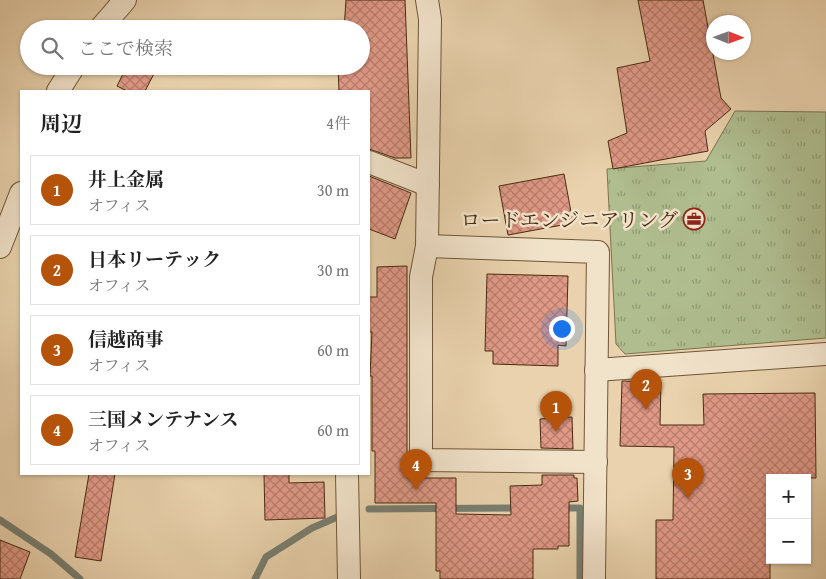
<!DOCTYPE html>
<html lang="ja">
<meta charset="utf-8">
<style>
body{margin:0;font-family:"Gentium Book Plus","Noto Serif JP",serif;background:#f2f2f2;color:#222}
.controls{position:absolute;right:15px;bottom:15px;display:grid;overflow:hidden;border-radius:0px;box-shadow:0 1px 4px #0004}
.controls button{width:45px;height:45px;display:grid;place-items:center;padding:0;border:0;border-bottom:1px solid #e0e0e0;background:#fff;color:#222;font:25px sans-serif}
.compass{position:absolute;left:706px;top:15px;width:45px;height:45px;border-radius:50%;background:#fff;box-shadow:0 1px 4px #0004;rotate:91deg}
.you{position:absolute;left:561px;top:328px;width:18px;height:18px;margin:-12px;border:4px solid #fff;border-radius:50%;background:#1a73e8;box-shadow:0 0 0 8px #1a73e833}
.badge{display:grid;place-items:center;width:32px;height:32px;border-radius:50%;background:#b45309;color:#fff;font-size:16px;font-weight:700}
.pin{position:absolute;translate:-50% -41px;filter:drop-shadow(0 1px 2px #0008)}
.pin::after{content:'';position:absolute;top:26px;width:18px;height:15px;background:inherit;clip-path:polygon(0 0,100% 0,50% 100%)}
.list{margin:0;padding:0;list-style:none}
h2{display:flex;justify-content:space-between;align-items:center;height:65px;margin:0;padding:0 20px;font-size:21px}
h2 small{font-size:16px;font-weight:400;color:#767676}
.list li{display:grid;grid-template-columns:32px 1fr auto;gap:15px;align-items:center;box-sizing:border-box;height:70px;margin:0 10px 10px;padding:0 10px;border:1px solid #e0e0e0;border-radius:0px}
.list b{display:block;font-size:19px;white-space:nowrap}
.list p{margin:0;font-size:16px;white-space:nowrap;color:#767676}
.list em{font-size:16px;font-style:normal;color:#767676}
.icon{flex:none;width:28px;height:28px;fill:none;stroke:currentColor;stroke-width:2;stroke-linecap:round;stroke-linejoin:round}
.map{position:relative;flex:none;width:826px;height:579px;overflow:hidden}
.search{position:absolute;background:#fff;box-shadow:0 1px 4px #0004;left:20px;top:20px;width:350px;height:55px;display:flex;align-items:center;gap:12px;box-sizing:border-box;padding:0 18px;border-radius:28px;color:#767676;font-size:19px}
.panel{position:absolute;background:#fff;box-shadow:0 1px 4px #0004;left:20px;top:90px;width:350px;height:385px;border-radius:0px}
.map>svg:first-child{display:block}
.park{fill:url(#park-tufts);stroke:#7c7450}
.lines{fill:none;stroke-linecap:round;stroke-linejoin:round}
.stream{stroke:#787e70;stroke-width:7}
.building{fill:url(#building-cross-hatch);stroke:#482b11}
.street-casing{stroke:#705538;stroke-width:24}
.street{stroke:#f1e2ca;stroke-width:22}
.labels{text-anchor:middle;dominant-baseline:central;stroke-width:5;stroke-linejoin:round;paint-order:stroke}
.poi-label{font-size:20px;fill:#482b11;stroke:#f1e2ca;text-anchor:end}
</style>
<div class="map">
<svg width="826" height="579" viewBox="0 0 826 579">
<defs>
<pattern id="park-tufts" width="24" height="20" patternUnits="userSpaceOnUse" patternTransform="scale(1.25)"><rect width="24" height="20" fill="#afbd8f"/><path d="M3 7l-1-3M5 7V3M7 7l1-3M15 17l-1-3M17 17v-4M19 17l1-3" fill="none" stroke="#909a73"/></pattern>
<pattern id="building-cross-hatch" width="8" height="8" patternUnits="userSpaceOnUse" patternTransform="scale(1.25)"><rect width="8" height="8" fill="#e09987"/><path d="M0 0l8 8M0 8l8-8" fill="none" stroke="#b87d6d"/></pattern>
</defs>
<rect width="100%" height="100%" fill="#e9d2ad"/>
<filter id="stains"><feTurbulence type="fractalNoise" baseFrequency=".004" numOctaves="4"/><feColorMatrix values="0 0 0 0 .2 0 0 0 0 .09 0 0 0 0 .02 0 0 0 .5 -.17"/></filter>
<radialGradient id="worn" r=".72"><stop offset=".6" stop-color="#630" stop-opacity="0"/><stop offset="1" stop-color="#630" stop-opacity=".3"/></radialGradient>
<!-- park -->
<path class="park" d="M 735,111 L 826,112 L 826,338 L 625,354 L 616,344 L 607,169 L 706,161 Z"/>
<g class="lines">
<!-- stream -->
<g class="stream">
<path d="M 562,508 L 580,508 L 580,579"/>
<path d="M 369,509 L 518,508"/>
<path d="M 0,520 L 51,554 L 80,579"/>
<path d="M 255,579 L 266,557 L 312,528 L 342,515"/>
</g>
</g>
<!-- building -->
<g class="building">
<path d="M 346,0 L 405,0 L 411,158 L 395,158 L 369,149 L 369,91 L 339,91 L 338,66 L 361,66 L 361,29 L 344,29 Z"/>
<path d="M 638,0 L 703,0 L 721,98 L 731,109 L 705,131 L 708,151 L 613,169 L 608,141 L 627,133 L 617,68 L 650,61 Z"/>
<path d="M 127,66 L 158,66 L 145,91 L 127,91 L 117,86 Z"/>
<path d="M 564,174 L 573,223 L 508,235 L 499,186 Z"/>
<path d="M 369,176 L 411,193 L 395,239 L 369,229 Z"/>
<path d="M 407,266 L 407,478 L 456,478 L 456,514 L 511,515 L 510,486 L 542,485 L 542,475 L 574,475 L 574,478 L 577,478 L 578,501 L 569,502 L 569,546 L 558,546 L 558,549 L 533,549 L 533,579 L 440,579 L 440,571 L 436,571 L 436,503 L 375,503 L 375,451 L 372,451 L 372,376 L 370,376 L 372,332 L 369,332 L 369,297 L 377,297 L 377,267 Z"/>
<path d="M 487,274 L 568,276 L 566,346 L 558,345 L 558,366 L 493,364 L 493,351 L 485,351 Z"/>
<path d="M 622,381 L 661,382 L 660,425 L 704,425 L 703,394 L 815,393 L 816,478 L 770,478 L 770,579 L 656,579 L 656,520 L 673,520 L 674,447 L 620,446 Z"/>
<path d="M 572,417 L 573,449 L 541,448 L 540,419 Z"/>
<path d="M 89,474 L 115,474 L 101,561 L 75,557 Z"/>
<path d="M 264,474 L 289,474 L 289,483 L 324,482 L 325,518 L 265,520 Z"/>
<path d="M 0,540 L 30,552 L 20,579 L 0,579 Z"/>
</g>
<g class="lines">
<!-- street casing -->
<g class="street-casing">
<g id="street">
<path d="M 427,0 L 430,19 L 427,246 L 598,252 L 594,579"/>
<path d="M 100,29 L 125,0"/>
<path d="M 58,91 L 74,66"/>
<path d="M 369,162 L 428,185"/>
<path d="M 427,246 L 421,277 L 421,460 L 596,462"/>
<path d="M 0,247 L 21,193"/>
<path d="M 596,370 L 826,354"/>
<path d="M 347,474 L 349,579"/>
</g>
</g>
<!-- street -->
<use href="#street" class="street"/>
</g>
<!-- icons -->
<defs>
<g id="office-ring" transform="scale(1.125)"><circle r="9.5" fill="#f1e2ca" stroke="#8f2418" stroke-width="1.5"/><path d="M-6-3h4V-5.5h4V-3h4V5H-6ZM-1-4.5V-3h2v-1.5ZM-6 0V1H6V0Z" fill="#8f2418"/></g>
</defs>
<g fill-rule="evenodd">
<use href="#office-ring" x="694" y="219"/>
</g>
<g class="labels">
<!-- poi labels -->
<g class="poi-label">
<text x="678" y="219">ロードエンジニアリング</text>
</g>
</g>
<rect width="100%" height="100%" filter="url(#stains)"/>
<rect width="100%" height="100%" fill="url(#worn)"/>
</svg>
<div class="controls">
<button>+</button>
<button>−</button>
</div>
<svg class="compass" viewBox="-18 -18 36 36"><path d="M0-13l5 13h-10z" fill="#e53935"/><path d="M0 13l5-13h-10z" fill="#767676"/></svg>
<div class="you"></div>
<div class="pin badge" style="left:556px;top:432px">1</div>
<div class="pin badge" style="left:646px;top:410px">2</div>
<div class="pin badge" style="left:688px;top:499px">3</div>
<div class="pin badge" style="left:416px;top:490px">4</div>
<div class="search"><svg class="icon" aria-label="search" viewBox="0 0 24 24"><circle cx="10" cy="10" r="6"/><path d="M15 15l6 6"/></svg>ここで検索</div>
<section class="panel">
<h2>周辺<small>4件</small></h2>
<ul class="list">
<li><span class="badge">1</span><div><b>井上金属</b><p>オフィス</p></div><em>30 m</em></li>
<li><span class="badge">2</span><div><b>日本リーテック</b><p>オフィス</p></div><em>30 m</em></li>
<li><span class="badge">3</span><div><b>信越商事</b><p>オフィス</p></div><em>60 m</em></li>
<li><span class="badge">4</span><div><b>三国メンテナンス</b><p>オフィス</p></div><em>60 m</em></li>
</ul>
</section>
</div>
